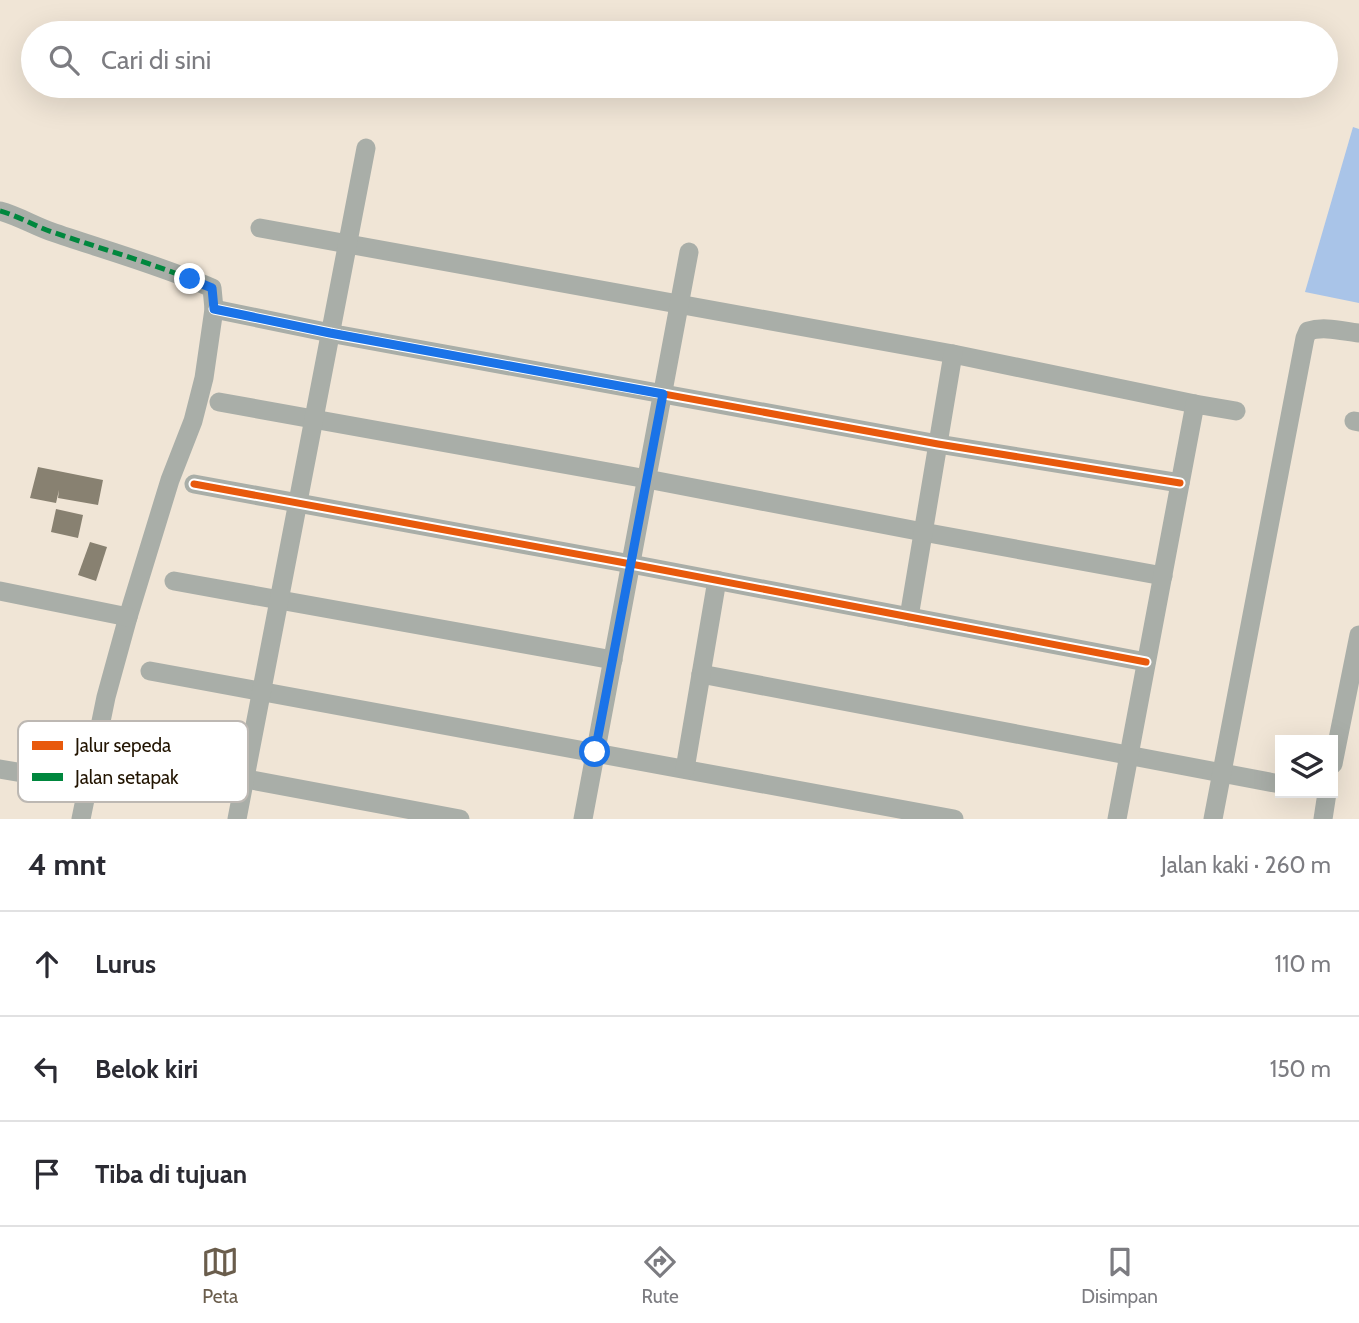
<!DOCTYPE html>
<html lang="id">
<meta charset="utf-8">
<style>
body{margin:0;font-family:Cabin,sans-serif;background:#f7f7f7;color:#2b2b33}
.controls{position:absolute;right:21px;bottom:21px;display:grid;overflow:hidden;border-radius:0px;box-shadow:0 7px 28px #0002}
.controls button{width:63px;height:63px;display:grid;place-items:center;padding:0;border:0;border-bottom:2px solid #e1e1e2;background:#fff;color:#2b2b33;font:35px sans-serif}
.stop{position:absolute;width:21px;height:21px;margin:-16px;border:5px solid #1a73e8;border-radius:50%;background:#fff}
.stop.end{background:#1a73e8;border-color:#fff;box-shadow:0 2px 7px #0008}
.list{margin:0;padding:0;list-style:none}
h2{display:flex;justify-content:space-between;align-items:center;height:91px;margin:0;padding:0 28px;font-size:30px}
h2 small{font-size:23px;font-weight:400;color:#7c7c81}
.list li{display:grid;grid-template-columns:46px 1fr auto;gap:21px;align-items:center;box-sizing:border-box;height:105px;padding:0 28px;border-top:2px solid #e1e1e2}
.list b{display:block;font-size:26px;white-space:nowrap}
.list em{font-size:23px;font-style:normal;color:#7c7c81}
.icon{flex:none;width:38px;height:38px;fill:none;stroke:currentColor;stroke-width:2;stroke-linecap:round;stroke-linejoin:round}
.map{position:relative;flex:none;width:1359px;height:819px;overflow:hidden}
.search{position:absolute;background:#fff;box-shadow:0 7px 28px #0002;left:21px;right:21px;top:21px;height:77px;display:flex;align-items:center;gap:18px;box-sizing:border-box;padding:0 24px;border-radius:38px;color:#7c7c81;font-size:26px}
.sheet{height:406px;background:#fff}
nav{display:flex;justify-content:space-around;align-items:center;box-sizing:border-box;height:98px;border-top:2px solid #e1e1e2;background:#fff;font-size:19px;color:#7c7c81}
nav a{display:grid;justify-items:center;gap:4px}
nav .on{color:#6a5d4c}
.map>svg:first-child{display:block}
.water{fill:#a9c4e8}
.building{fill:#888171}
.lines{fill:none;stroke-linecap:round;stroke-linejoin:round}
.minor{stroke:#a9aea8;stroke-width:19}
.quiet{stroke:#00873e;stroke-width:5;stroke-dasharray:10 5;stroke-linecap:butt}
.cycleway-casing{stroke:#fff;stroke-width:11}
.cycleway{stroke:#e8590c;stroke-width:7}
.route{stroke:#1a73e8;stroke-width:9}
.key{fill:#fff;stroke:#bdb8b3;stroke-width:2}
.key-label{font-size:19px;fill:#221401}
</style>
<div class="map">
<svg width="1359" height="819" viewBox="0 0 1359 819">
<rect width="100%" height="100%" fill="#f0e5d6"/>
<!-- water -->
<path class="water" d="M 1353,127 L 1359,129 L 1359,303 L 1305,292 Z"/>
<!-- building -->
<g class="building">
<path d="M 38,467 L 103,480 L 98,505 L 58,498 L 59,490 L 56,503 L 30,498 Z"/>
<path d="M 56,509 L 83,515 L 78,538 L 51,532 Z"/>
<path d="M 90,542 L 107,547 L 96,581 L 78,575 Z"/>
</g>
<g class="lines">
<!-- minor -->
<g class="minor">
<path d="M 0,211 C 19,216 36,227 55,233 C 108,251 162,266 212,288 L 214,309 L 204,378 L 193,421 L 170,480 L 128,617 L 106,697 L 81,819"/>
<path d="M 260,228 L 953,354 L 1195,404"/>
<path d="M 214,309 L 340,335 L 938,444 L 1180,483"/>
<path d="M 219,402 L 647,479 L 923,532 L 1163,576"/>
<path d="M 1354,421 L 1359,422"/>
<path d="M 194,484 L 631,564 L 1146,662"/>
<path d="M 174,581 L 613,660"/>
<path d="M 0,591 L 128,617"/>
<path d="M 909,617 L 953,354"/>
<path d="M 150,671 L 954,819"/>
<path d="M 701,674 L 1280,784"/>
<path d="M 120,753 L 246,779 L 460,819"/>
<path d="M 1333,764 L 1359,635"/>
<path d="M 0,769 L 87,784"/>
<path d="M 685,769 L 717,580"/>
<path d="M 237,819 L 366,148"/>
<path d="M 583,819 L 689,252"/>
<path d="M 1117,819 L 1195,404 L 1236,411"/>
<path d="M 1213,819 L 1305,338 L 1308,331 C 1324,326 1342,331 1359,333"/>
<path d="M 1323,819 L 1327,793"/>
</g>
<!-- quiet -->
<path class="quiet" d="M 0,211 C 19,216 36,227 55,233 C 108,251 162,266 212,288 L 214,309 L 219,310"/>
<!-- cycleway casing -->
<g class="cycleway-casing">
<g id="cycleway">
<path d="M 214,309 L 340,335 L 938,444 L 1180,483"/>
<path d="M 194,484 L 631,564 L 1146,662"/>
</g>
</g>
<!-- cycleway -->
<use href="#cycleway" class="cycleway"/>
</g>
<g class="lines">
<!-- route -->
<path class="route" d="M 190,279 L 212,288 L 214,309 L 330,333 L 663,394 L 595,752"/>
</g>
<!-- legend -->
<rect x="18" y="721" width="230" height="81" rx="10" class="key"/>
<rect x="32" y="741" width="31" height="9" fill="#e8590c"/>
<rect x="32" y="773" width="31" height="8" fill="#00873e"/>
<g class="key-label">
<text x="75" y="752">Jalur sepeda</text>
<text x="75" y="784">Jalan setapak</text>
</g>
</svg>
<div class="controls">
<button><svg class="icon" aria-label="layers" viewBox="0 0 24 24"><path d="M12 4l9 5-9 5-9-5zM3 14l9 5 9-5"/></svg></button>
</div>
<div class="stop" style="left:595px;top:752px"></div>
<div class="stop end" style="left:190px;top:279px"></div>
<div class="search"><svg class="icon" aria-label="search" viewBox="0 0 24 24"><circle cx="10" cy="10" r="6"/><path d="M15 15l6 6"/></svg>Cari di sini</div>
</div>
<section class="sheet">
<h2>4 mnt<small>Jalan kaki · 260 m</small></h2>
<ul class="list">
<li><svg class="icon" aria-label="ahead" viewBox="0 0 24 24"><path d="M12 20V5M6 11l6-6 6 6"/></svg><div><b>Lurus</b></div><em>110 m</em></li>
<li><svg class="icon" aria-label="left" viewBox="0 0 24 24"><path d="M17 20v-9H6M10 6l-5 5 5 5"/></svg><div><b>Belok kiri</b></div><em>150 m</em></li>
<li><svg class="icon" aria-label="arrive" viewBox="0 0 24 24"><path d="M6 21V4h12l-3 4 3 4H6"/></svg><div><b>Tiba di tujuan</b></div></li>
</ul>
</section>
<nav>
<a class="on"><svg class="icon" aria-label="map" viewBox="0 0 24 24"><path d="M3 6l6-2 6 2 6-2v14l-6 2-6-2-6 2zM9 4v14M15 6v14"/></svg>Peta</a>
<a><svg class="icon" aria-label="directions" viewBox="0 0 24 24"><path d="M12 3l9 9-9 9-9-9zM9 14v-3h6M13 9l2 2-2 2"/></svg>Rute</a>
<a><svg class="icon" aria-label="saved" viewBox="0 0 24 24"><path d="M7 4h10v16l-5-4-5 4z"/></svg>Disimpan</a>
</nav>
